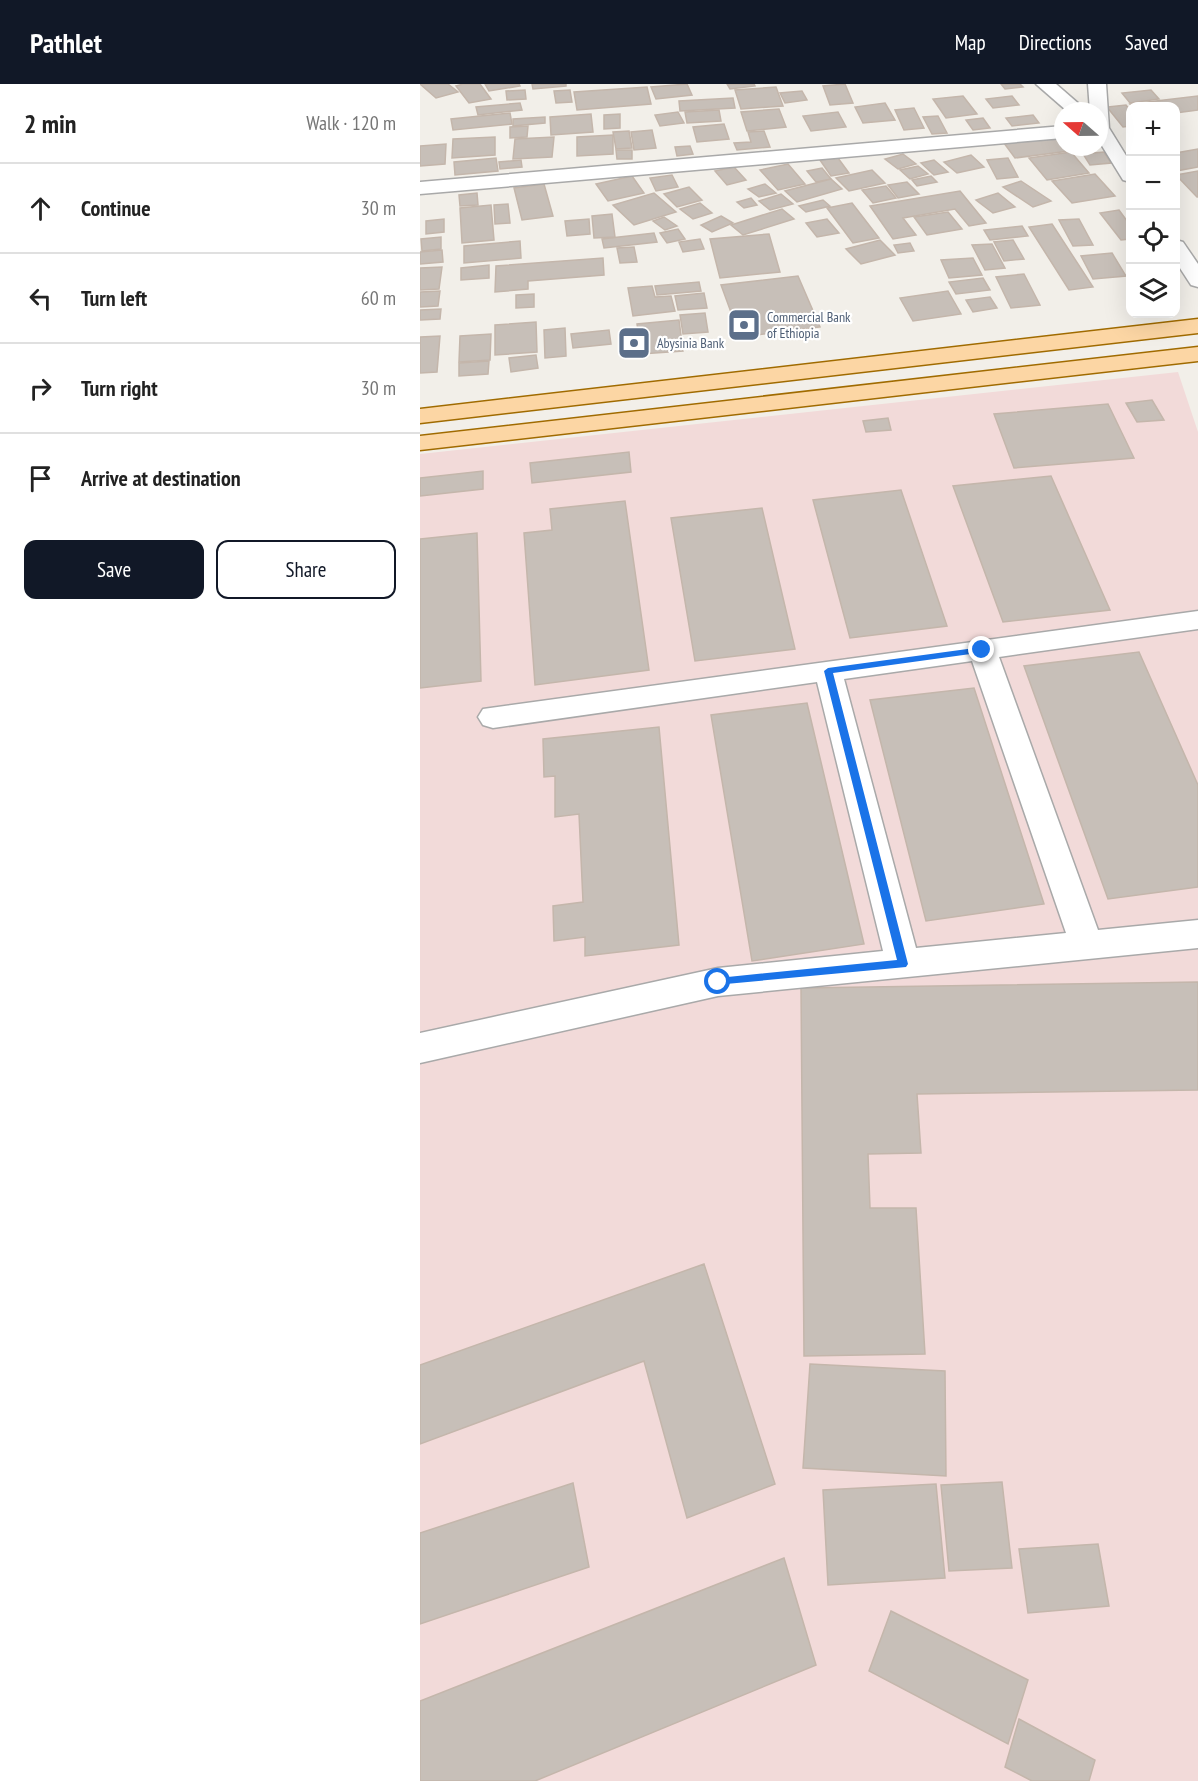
<!DOCTYPE html>
<meta charset="utf-8">
<style>
body{margin:0;font-family:"PT Sans Narrow",sans-serif;background:#f6f6f6;color:#222}
.controls{position:absolute;right:18px;top:18px;display:grid;overflow:hidden;border-radius:12px;box-shadow:0 6px 24px #0002}
.controls button{width:54px;height:54px;display:grid;place-items:center;padding:0;border:0;border-bottom:2px solid #e0e0e0;background:#fff;color:#222;font:30px sans-serif}
.compass{position:absolute;left:634px;top:18px;width:54px;height:54px;border-radius:50%;background:#fff;box-shadow:0 6px 24px #0002;rotate:290deg}
.stop{position:absolute;width:18px;height:18px;margin:-14px;border:4px solid #1a73e8;border-radius:50%;background:#fff}
.stop.end{background:#1a73e8;border-color:#fff;box-shadow:0 2px 6px #0008}
.list{margin:0;padding:0;list-style:none}
h2{display:flex;justify-content:space-between;align-items:center;height:78px;margin:0;padding:0 24px;font-size:26px}
h2 small{font-size:20px;font-weight:400;color:#767676}
.list li{display:grid;grid-template-columns:39px 1fr auto;gap:18px;align-items:center;box-sizing:border-box;height:90px;padding:0 24px;border-top:2px solid #e0e0e0}
.list b{display:block;font-size:22px;white-space:nowrap}
.list em{font-size:20px;font-style:normal;color:#767676}
.actions{display:flex;gap:12px;padding:18px 24px}
.actions a{flex:1;padding:14px 0;border:2px solid #111827;border-radius:12px;text-align:center;font-size:21px;color:#111827}
.actions .main{background:#111827;color:#fff}
.icon{flex:none;width:33px;height:33px;fill:none;stroke:currentColor;stroke-width:2;stroke-linecap:round;stroke-linejoin:round}
.map{position:relative;flex:none;width:778px;height:1697px;overflow:hidden}
header{display:flex;align-items:center;gap:36px;box-sizing:border-box;height:84px;padding:0 30px;background:#111827;color:#fff}
header strong{font-size:28px}
nav{display:flex;gap:33px;margin-inline-start:auto;font-size:21px}
main{display:flex}
aside{flex:1;background:#fff}
.map>svg:first-child{display:block}
.commercial{fill:#f2dad9}
.building{fill:#c7bfb8;stroke:#c4b6ab;stroke-width:1.5}
.lines{fill:none;stroke-linecap:round;stroke-linejoin:round}
.minor-casing{stroke:#a9a9a9;stroke-width:3}
.tertiary-casing{stroke:#a9a9a9;stroke-width:3}
.primary-casing{stroke:#a06b00;stroke-width:3}
.minor{fill:#fff;fill-rule:evenodd}
.tertiary{fill:#fff;fill-rule:evenodd}
.primary{fill:#fcd6a4;fill-rule:evenodd}
.route{fill:#1a73e8}
.labels{text-anchor:middle;dominant-baseline:central;stroke-width:4.5;stroke-linejoin:round;paint-order:stroke}
.far-service-label{font-size:14px;fill:#4e5e75;stroke:#fff;text-anchor:start}
</style>
<header>
<strong>Pathlet</strong>
<nav><a>Map</a><a>Directions</a><a>Saved</a></nav>
</header>
<main>
<aside>
<h2>2 min<small>Walk · 120 m</small></h2>
<ul class="list">
<li><svg class="icon" aria-label="ahead" viewBox="0 0 24 24"><path d="M12 20V5M6 11l6-6 6 6"/></svg><div><b>Continue</b></div><em>30 m</em></li>
<li><svg class="icon" aria-label="left" viewBox="0 0 24 24"><path d="M17 20v-9H6M10 6l-5 5 5 5"/></svg><div><b>Turn left</b></div><em>60 m</em></li>
<li><svg class="icon" aria-label="right" viewBox="0 0 24 24"><path d="M7 20v-9h11M14 6l5 5-5 5"/></svg><div><b>Turn right</b></div><em>30 m</em></li>
<li><svg class="icon" aria-label="arrive" viewBox="0 0 24 24"><path d="M6 21V4h12l-3 4 3 4H6"/></svg><div><b>Arrive at destination</b></div></li>
</ul>
<div class="actions"><a class="main">Save</a><a>Share</a></div>
</aside>
<div class="map">
<svg width="778" height="1697" viewBox="0 0 778 1697">
<rect width="100%" height="100%" fill="#f2efe9"/>
<!-- commercial -->
<path class="commercial" d="M 758,288 L 778,348 L 778,1697 L 0,1697 L 0,370 Z"/>
<!-- building -->
<g class="building">
<path d="M 0,0 L 28,0 L 38,8 L 16,14 Z"/>
<path d="M 43,0 L 60,0 L 71,15 L 49,19 L 36,2 Z"/>
<path d="M 65,0 L 99,0 L 100,2 L 69,7 Z"/>
<path d="M 112,0 L 146,0 L 146,2 L 113,5 Z"/>
<path d="M 267,0 L 272,11 L 236,15 L 231,3 Z"/>
<path d="M 307,0 L 334,0 L 335,2 L 310,5 Z"/>
<path d="M 425,0 L 433,19 L 410,21 L 403,2 Z"/>
<path d="M 581,0 L 600,0 L 603,3 L 585,5 Z"/>
<path d="M 227,3 L 231,20 L 157,26 L 154,8 Z"/>
<path d="M 356,3 L 363,22 L 321,25 L 315,6 Z"/>
<path d="M 105,6 L 106,15 L 87,16 L 86,7 Z"/>
<path d="M 150,6 L 152,18 L 136,19 L 134,7 Z"/>
<path d="M 731,6 L 739,15 L 710,19 L 702,9 Z"/>
<path d="M 382,7 L 387,16 L 365,19 L 360,9 Z"/>
<path d="M 543,12 L 557,30 L 526,34 L 513,15 Z"/>
<path d="M 592,12 L 599,21 L 573,24 L 566,15 Z"/>
<path d="M 778,12 L 778,26 L 756,29 L 756,22 L 712,22 L 710,20 Z"/>
<path d="M 313,14 L 315,24 L 260,27 L 259,17 Z"/>
<path d="M 100,19 L 102,26 L 58,31 L 56,23 Z"/>
<path d="M 465,19 L 475,36 L 443,39 L 435,23 Z"/>
<path d="M 706,21 L 710,26 L 710,42 L 703,43 L 687,23 Z"/>
<path d="M 494,24 L 504,44 L 484,46 L 475,26 Z"/>
<path d="M 359,25 L 366,43 L 327,47 L 321,28 Z"/>
<path d="M 299,26 L 301,37 L 267,39 L 265,28 Z"/>
<path d="M 258,28 L 264,39 L 240,42 L 235,31 Z"/>
<path d="M 418,28 L 426,43 L 391,47 L 383,32 Z"/>
<path d="M 90,29 L 92,40 L 33,46 L 31,35 Z"/>
<path d="M 171,30 L 173,48 L 131,51 L 130,33 Z"/>
<path d="M 200,30 L 200,44 L 184,45 L 184,31 Z"/>
<path d="M 613,31 L 619,39 L 592,42 L 586,34 Z"/>
<path d="M 518,32 L 527,49 L 512,50 L 503,33 Z"/>
<path d="M 125,33 L 125,39 L 93,42 L 93,35 Z"/>
<path d="M 563,34 L 570,44 L 553,46 L 546,36 Z"/>
<path d="M 304,40 L 309,55 L 277,58 L 273,43 Z"/>
<path d="M 108,42 L 107,53 L 90,54 L 90,43 Z"/>
<path d="M 232,46 L 236,64 L 214,66 L 211,48 Z"/>
<path d="M 209,47 L 212,64 L 196,65 L 193,48 Z"/>
<path d="M 344,47 L 350,63 L 317,66 L 314,59 L 331,58 L 328,48 Z"/>
<path d="M 193,51 L 193,70 L 157,72 L 157,53 Z"/>
<path d="M 75,53 L 75,71 L 32,74 L 33,55 Z"/>
<path d="M 134,53 L 132,73 L 93,75 L 95,55 Z"/>
<path d="M 643,53 L 643,63 L 663,63 L 665,65 L 595,74 L 584,59 Z"/>
<path d="M 26,60 L 25,80 L 0,82 L 0,62 Z"/>
<path d="M 270,62 L 273,70 L 257,72 L 255,63 Z"/>
<path d="M 778,65 L 778,83 L 756,87 L 756,69 Z"/>
<path d="M 196,66 L 212,66 L 212,75 L 197,75 Z"/>
<path d="M 651,68 L 669,89 L 627,96 L 609,74 Z"/>
<path d="M 684,68 L 691,79 L 670,81 L 663,70 Z"/>
<path d="M 483,70 L 496,80 L 478,85 L 465,75 Z"/>
<path d="M 551,71 L 564,83 L 537,89 L 524,78 Z"/>
<path d="M 76,74 L 78,87 L 35,91 L 34,78 Z"/>
<path d="M 418,74 L 429,89 L 411,92 L 400,76 Z"/>
<path d="M 588,74 L 598,93 L 577,95 L 567,76 Z"/>
<path d="M 101,76 L 102,83 L 80,85 L 79,78 Z"/>
<path d="M 514,76 L 528,88 L 514,91 L 501,79 Z"/>
<path d="M 368,80 L 385,100 L 358,106 L 340,86 Z"/>
<path d="M 498,82 L 508,90 L 490,95 L 480,86 Z"/>
<path d="M 314,83 L 326,96 L 307,101 L 295,87 Z"/>
<path d="M 402,84 L 411,95 L 396,98 L 387,87 Z"/>
<path d="M 452,86 L 465,99 L 429,107 L 416,94 Z"/>
<path d="M 778,87 L 778,113 L 777,113 L 756,91 Z"/>
<path d="M 675,90 L 695,112 L 652,119 L 632,97 Z"/>
<path d="M 252,91 L 258,103 L 236,107 L 230,94 Z"/>
<path d="M 212,92 L 224,109 L 188,117 L 176,100 Z"/>
<path d="M 511,92 L 517,98 L 497,102 L 492,96 Z"/>
<path d="M 411,95 L 422,105 L 377,118 L 365,107 Z"/>
<path d="M 601,97 L 631,117 L 613,123 L 583,103 Z"/>
<path d="M 487,98 L 499,110 L 478,114 L 468,101 Z"/>
<path d="M 124,100 L 133,132 L 102,136 L 94,104 Z"/>
<path d="M 345,100 L 356,109 L 339,113 L 328,105 Z"/>
<path d="M 466,102 L 476,114 L 453,119 L 442,106 Z"/>
<path d="M 269,103 L 282,116 L 257,123 L 244,110 Z"/>
<path d="M 540,107 L 566,139 L 549,142 L 535,125 L 483,134 L 496,151 L 473,155 L 450,122 Z"/>
<path d="M 57,109 L 58,121 L 40,122 L 39,111 Z"/>
<path d="M 234,109 L 256,128 L 214,141 L 193,121 Z"/>
<path d="M 578,109 L 595,123 L 573,129 L 556,116 Z"/>
<path d="M 361,110 L 373,120 L 350,126 L 339,117 Z"/>
<path d="M 331,114 L 337,121 L 324,124 L 317,118 Z"/>
<path d="M 403,116 L 410,122 L 386,128 L 379,122 Z"/>
<path d="M 280,119 L 292,129 L 273,135 L 260,125 Z"/>
<path d="M 432,119 L 459,154 L 433,159 L 407,124 Z"/>
<path d="M 88,120 L 90,139 L 75,140 L 74,121 Z"/>
<path d="M 71,121 L 74,156 L 42,159 L 40,124 Z"/>
<path d="M 362,125 L 374,135 L 323,151 L 311,141 Z"/>
<path d="M 699,126 L 710,141 L 710,155 L 701,156 L 680,129 Z"/>
<path d="M 528,128 L 542,145 L 507,151 L 494,133 Z"/>
<path d="M 192,130 L 195,153 L 174,154 L 172,132 Z"/>
<path d="M 301,132 L 313,139 L 292,148 L 281,141 Z"/>
<path d="M 244,133 L 257,142 L 245,146 L 233,137 Z"/>
<path d="M 24,135 L 24,148 L 6,150 L 6,137 Z"/>
<path d="M 169,135 L 170,150 L 147,152 L 145,137 Z"/>
<path d="M 407,135 L 419,149 L 397,153 L 386,139 Z"/>
<path d="M 659,135 L 673,161 L 653,162 L 639,136 Z"/>
<path d="M 632,140 L 673,203 L 649,206 L 609,143 Z"/>
<path d="M 602,142 L 608,152 L 570,156 L 564,146 Z"/>
<path d="M 258,145 L 265,155 L 247,159 L 240,149 Z"/>
<path d="M 234,149 L 237,158 L 184,164 L 182,155 Z"/>
<path d="M 349,150 L 360,188 L 300,194 L 290,155 Z"/>
<path d="M 21,153 L 21,165 L 2,167 L 1,155 Z"/>
<path d="M 280,155 L 284,165 L 263,168 L 259,158 Z"/>
<path d="M 460,156 L 475,171 L 441,180 L 426,165 Z"/>
<path d="M 593,156 L 604,175 L 584,177 L 574,158 Z"/>
<path d="M 100,157 L 101,174 L 44,179 L 44,162 Z"/>
<path d="M 490,159 L 494,167 L 478,169 L 474,161 Z"/>
<path d="M 572,160 L 585,184 L 565,186 L 552,161 Z"/>
<path d="M 214,163 L 217,178 L 200,179 L 197,164 Z"/>
<path d="M 22,166 L 23,178 L 0,180 L 0,168 Z"/>
<path d="M 692,169 L 706,192 L 673,195 L 661,172 Z"/>
<path d="M 183,174 L 184,191 L 108,197 L 108,205 L 75,208 L 76,182 Z"/>
<path d="M 553,174 L 562,191 L 529,194 L 521,176 Z"/>
<path d="M 69,181 L 69,194 L 41,196 L 41,184 Z"/>
<path d="M 22,183 L 19,205 L 0,206 L 0,184 Z"/>
<path d="M 604,190 L 620,221 L 591,224 L 576,193 Z"/>
<path d="M 378,192 L 400,243 L 320,253 L 301,201 Z"/>
<path d="M 563,194 L 570,206 L 536,210 L 529,198 Z"/>
<path d="M 279,198 L 281,207 L 237,211 L 235,202 Z"/>
<path d="M 232,202 L 235,213 L 251,212 L 255,227 L 213,232 L 208,204 Z"/>
<path d="M 20,207 L 18,222 L 0,223 L 0,208 Z"/>
<path d="M 528,207 L 541,230 L 493,237 L 480,214 Z"/>
<path d="M 284,209 L 287,224 L 258,226 L 255,212 Z"/>
<path d="M 114,210 L 114,223 L 96,224 L 96,211 Z"/>
<path d="M 570,213 L 577,224 L 553,228 L 546,216 Z"/>
<path d="M 21,225 L 20,235 L 0,236 L 0,226 Z"/>
<path d="M 285,229 L 288,248 L 263,250 L 260,231 Z"/>
<path d="M 259,236 L 263,267 L 221,270 L 217,240 Z"/>
<path d="M 116,238 L 117,268 L 75,271 L 75,241 Z"/>
<path d="M 145,244 L 146,272 L 125,274 L 124,246 Z"/>
<path d="M 189,246 L 191,260 L 153,264 L 151,250 Z"/>
<path d="M 71,250 L 70,276 L 39,278 L 40,252 Z"/>
<path d="M 20,252 L 17,288 L 0,289 L 0,253 Z"/>
<path d="M 116,271 L 118,284 L 91,288 L 89,274 Z"/>
<path d="M 69,277 L 68,290 L 39,292 L 39,279 Z"/>
<path d="M 732,316 L 744,336 L 717,338 L 706,319 Z"/>
<path d="M 688,320 L 714,374 L 594,384 L 574,330 Z"/>
<path d="M 468,334 L 471,346 L 446,348 L 443,337 Z"/>
<path d="M 209,368 L 211,388 L 112,399 L 110,379 Z"/>
<path d="M 63,387 L 63,405 L 0,412 L 0,394 Z"/>
<path d="M 631,392 L 690,526 L 583,538 L 533,402 Z"/>
<path d="M 481,406 L 527,542 L 430,554 L 393,416 Z"/>
<path d="M 205,417 L 229,586 L 115,601 L 104,449 L 132,446 L 130,425 Z"/>
<path d="M 342,424 L 375,565 L 275,577 L 251,434 Z"/>
<path d="M 57,449 L 61,597 L 0,604 L 0,455 Z"/>
<path d="M 719,568 L 778,701 L 778,803 L 688,815 L 604,582 Z"/>
<path d="M 554,604 L 624,820 L 506,837 L 450,616 Z"/>
<path d="M 387,619 L 444,860 L 332,877 L 291,631 Z"/>
<path d="M 239,643 L 259,861 L 165,872 L 165,853 L 134,857 L 133,822 L 163,818 L 159,730 L 135,733 L 135,692 L 124,693 L 123,655 Z"/>
<path d="M 778,898 L 778,1006 L 497,1010 L 501,1069 L 448,1070 L 450,1124 L 496,1124 L 505,1270 L 384,1272 L 381,904 Z"/>
<path d="M 284,1180 L 355,1400 L 267,1434 L 224,1277 L 0,1360 L 0,1281 Z"/>
<path d="M 390,1280 L 525,1287 L 526,1392 L 383,1384 Z"/>
<path d="M 582,1398 L 592,1484 L 529,1487 L 521,1401 Z"/>
<path d="M 153,1399 L 169,1483 L 0,1540 L 0,1449 Z"/>
<path d="M 516,1400 L 525,1494 L 408,1501 L 403,1406 Z"/>
<path d="M 678,1460 L 689,1522 L 608,1529 L 599,1465 Z"/>
<path d="M 364,1474 L 396,1581 L 115,1697 L 0,1697 L 0,1617 Z"/>
<path d="M 471,1527 L 608,1596 L 588,1660 L 449,1587 Z"/>
<path d="M 599,1635 L 675,1676 L 669,1697 L 612,1697 L 585,1683 Z"/>
</g>
<g class="lines">
<!-- minor casing -->
<g class="minor-casing">
<g id="minor">
<path d="M 643,42 L 643,54 L 0,110 L 0,98 Z"/>
<path d="M 778,527 L 778,545 L 579,573 L 678,846 L 778,836 L 778,864 L 298,912 L 0,979 L 0,949 L 298,884 L 463,867 L 397,598 L 73,644 L 63,641 L 58,633 L 63,625 ZM 552,577 L 646,849 L 496,864 L 424,595 Z"/>
</g>
</g>
<!-- tertiary casing -->
<g class="tertiary-casing">
<g id="tertiary">
<path d="M 616,0 L 636,0 L 667,27 L 647,27 Z"/>
<path d="M 668,0 L 686,0 L 689,44 L 710,78 L 710,98 L 703,96 L 679,57 L 679,27 L 670,27 Z"/>
<path d="M 756,156 L 763,158 L 778,180 L 778,203 L 771,201 L 756,178 Z"/>
</g>
</g>
<!-- primary casing -->
<g class="primary-casing">
<g id="primary">
<path d="M 778,235 L 778,249 L 0,339 L 0,325 Z"/>
<path d="M 778,263 L 778,277 L 0,366 L 0,352 Z"/>
</g>
</g>
<!-- minor -->
<use href="#minor" class="minor"/>
<!-- tertiary -->
<use href="#tertiary" class="tertiary"/>
<!-- primary -->
<use href="#primary" class="primary"/>
</g>
<!-- route -->
<path class="route" d="M 562,563 L 565,564 L 565,568 L 413,589 L 488,880 L 486,883 L 295,901 L 295,895 L 298,894 L 477,876 L 404,587 L 408,584 Z"/>
<!-- icons -->
<defs>
<g id="bank-square" transform="scale(1.725)"><rect x="-9" y="-9" width="18" height="18" rx="4" fill="#5c6f8a" stroke="#fff"/><path d="M-6-4H6V4H-6ZM0-2.3a2.3 2.3 0 1 0 0 4.6a2.3 2.3 0 1 0 0-4.6Z" fill="#fff"/></g>
</defs>
<g fill-rule="evenodd">
<use href="#bank-square" x="324" y="241"/>
<use href="#bank-square" x="214" y="259"/>
</g>
<g class="labels">
<!-- far-service labels -->
<g class="far-service-label">
<text x="347" y="233">Commercial Bank<tspan x="347" dy="16">of Ethiopia</tspan></text>
<text x="237" y="259">Abysinia Bank</text>
</g>
</g>
</svg>
<div class="controls">
<button>+</button>
<button>−</button>
<button><svg class="icon" aria-label="locate" viewBox="0 0 24 24"><circle cx="12" cy="12" r="6"/><path d="M12 2v4M12 18v4M2 12h4M18 12h4"/></svg></button>
<button><svg class="icon" aria-label="layers" viewBox="0 0 24 24"><path d="M12 4l9 5-9 5-9-5zM3 14l9 5 9-5"/></svg></button>
</div>
<svg class="compass" viewBox="-18 -18 36 36"><path d="M0-13l5 13h-10z" fill="#e53935"/><path d="M0 13l5-13h-10z" fill="#767676"/></svg>
<div class="stop" style="left:298px;top:898px"></div>
<div class="stop end" style="left:562px;top:566px"></div>
</div>
</main>
